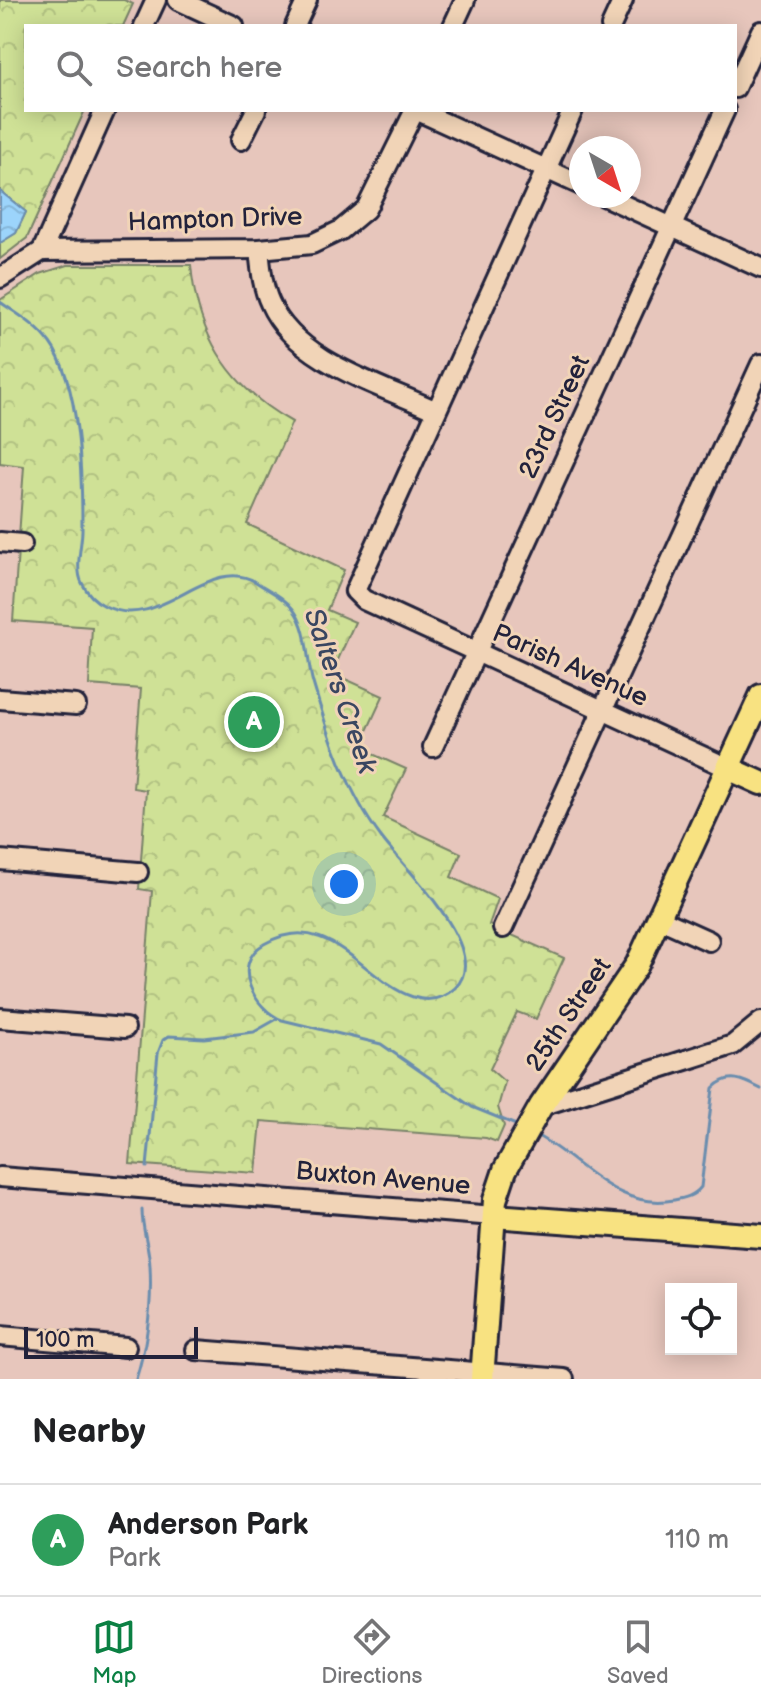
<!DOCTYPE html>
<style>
body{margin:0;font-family:"Balsamiq Sans",sans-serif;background:#f2f2f2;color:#202124}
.controls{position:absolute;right:24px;bottom:24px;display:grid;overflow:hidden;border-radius:0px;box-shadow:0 4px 20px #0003}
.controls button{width:72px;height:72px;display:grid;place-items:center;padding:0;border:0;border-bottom:2px solid #e0e0e0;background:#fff;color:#202124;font:40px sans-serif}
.compass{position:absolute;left:569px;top:136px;width:72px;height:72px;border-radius:50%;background:#fff;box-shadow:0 4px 20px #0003;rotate:141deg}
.scale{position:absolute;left:24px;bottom:20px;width:174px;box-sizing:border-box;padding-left:8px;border:4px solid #22223b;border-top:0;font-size:22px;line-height:28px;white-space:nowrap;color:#22223b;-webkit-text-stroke:6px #f1d4b7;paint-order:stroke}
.you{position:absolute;left:344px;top:884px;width:28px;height:28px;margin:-20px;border:6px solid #fff;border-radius:50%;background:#1a73e8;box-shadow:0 0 0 12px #1a73e833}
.badge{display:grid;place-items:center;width:52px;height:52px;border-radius:50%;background:#0b8043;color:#fff;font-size:26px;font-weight:700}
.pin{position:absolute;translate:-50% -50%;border:4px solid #fff;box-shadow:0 2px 8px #0006}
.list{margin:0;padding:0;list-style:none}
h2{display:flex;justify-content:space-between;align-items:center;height:104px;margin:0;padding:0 32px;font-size:34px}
h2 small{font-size:26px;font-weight:400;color:#757577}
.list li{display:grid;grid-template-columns:52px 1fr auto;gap:24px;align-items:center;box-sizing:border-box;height:112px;padding:0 32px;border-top:2px solid #e0e0e0}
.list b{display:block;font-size:30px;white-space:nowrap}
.list p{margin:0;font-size:26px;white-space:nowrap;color:#757577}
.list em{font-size:26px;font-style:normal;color:#757577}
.icon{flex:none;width:44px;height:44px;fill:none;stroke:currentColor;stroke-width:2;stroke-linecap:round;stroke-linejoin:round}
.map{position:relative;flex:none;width:761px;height:1379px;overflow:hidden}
.search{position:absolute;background:#fff;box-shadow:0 4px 20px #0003;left:24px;right:24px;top:24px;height:88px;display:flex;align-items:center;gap:20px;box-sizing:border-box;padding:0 28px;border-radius:0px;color:#757577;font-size:30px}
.sheet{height:216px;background:#fff}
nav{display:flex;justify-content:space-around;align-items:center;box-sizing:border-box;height:112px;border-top:2px solid #e0e0e0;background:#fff;font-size:22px;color:#757577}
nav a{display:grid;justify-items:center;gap:4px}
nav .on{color:#0b8043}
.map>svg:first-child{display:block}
.forest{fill:url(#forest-crowns);stroke:#788268;stroke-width:2}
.water{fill:url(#water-waves);stroke:#6b8dae;stroke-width:2}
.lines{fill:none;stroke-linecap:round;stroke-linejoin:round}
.stream{stroke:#6b8dae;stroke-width:3}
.minor-casing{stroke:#22223b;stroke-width:24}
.major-casing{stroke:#22223b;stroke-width:28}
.minor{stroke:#f1d4b7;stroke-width:18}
.major{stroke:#f8e281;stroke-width:22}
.labels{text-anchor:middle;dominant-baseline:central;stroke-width:6;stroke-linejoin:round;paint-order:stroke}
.street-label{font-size:26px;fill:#22223b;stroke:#f1d4b7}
.water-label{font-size:28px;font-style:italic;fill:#3a4661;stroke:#f1d4b7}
</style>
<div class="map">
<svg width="761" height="1379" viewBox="0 0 761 1379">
<defs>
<pattern id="forest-crowns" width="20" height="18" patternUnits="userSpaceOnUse" patternTransform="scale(2)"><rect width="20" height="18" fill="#cfe196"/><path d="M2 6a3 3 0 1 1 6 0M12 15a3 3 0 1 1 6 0" fill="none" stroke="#b1c182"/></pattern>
<pattern id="water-waves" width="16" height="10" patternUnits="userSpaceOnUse" patternTransform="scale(2)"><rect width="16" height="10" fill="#9cd4fb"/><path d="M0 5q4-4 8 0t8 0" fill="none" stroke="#86b6d8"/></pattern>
</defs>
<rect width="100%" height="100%" fill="#e7c6bc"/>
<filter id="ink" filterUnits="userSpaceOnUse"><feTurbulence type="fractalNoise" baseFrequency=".0125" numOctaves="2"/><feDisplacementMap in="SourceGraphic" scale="16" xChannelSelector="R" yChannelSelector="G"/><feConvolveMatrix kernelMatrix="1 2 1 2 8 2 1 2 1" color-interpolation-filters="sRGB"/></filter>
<g filter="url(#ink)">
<!-- forest -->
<g class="forest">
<path d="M 0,0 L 124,0 L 133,4 L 123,26 L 26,26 L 26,110 L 85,110 L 27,238 L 0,259 L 0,243 L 16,233 L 26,212 L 0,191 Z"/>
<path d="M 68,265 L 191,265 C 197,335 230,388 292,422 L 247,524 L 344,570 L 327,610 L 355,622 L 332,673 L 383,696 L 359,748 L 406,769 L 383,817 L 461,853 L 451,877 L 498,899 L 489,925 L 564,958 L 536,1019 L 517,1012 L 490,1069 L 505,1082 L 498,1107 L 504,1126 L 497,1142 L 486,1138 L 261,1121 L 256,1173 L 130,1164 L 152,891 L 139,889 L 146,790 L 133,788 L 141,689 L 89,685 L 92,627 L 13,621 L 24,466 L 0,463 L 0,300 L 40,274 Z"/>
</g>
<!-- water -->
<path class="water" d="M 0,191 L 26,212 L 16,233 L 0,243 Z"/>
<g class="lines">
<!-- stream -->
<g class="stream">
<path d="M 0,302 C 17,314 37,325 50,343 C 80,384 82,475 82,526 C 83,543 74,567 82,583 C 87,593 95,601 105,606 C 160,634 209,553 256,582 C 268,590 284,597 293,609 C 309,630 306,659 313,683 C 328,735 348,793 381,837 C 402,866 494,951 455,988 C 443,999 428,1002 413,997 C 362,980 329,907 264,944 C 230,964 254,1009 282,1020 L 381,1044 L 472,1107 L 521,1127"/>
<path d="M 534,1134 C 581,1158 615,1211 674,1200 C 685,1198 694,1196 701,1187 L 713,1088 C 729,1072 744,1080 761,1089"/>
<path d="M 147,1167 L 158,1053 L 163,1040 L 169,1036 L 204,1038 L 254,1032 L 277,1019"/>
<path d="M 136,1379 C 147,1344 152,1303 150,1266 C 149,1246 142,1230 142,1210"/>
</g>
<!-- minor casing -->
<g class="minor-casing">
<g id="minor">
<path d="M 178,0 L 234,26"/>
<path d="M 144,26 L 156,0"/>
<path d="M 295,26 L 307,0"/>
<path d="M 453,26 L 465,0"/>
<path d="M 611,26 L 623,0"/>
<path d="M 735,88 L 761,31"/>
<path d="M 416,110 L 581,185"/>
<path d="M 573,110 L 355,591 L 364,600 L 728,768"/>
<path d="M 241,140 L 256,110"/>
<path d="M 604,196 L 761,268"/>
<path d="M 259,249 C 261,267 262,286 270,303 C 296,362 381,385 436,411"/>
<path d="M 42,251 L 105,110"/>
<path d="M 0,278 L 42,251 L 259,249 L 312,244 L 341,230 L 366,209 L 415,110"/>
<path d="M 0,542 L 22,544"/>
<path d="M 0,699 L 76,705"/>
<path d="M 433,747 L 725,110"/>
<path d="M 0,860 L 138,872"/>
<path d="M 658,918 L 709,941"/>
<path d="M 503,928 L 761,364"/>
<path d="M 0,1018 L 125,1028"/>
<path d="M 541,1106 L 733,1045 L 761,1022"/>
<path d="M 0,1177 L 494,1216"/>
<path d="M 0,1336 L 126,1347"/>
<path d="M 196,1350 L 564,1379"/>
</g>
</g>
<!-- major casing -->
<g class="major-casing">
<g id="major">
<path d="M 728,768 L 761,783"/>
<path d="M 494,1216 L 761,1236"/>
<path d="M 482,1379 L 495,1200 L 505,1170 L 541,1106 L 637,965 L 761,696"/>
</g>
</g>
<!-- minor -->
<use href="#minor" class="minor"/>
<!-- major -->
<use href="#major" class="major"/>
</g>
</g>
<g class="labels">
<!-- street labels -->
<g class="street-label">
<text transform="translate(215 220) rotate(-2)">Hampton Drive</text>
<text transform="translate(555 417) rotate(-65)">23rd Street</text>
<text transform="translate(570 666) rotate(24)">Parish Avenue</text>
<text transform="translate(569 1015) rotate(-56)">25th Street</text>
<text transform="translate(383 1179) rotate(5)">Buxton Avenue</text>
</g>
<!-- water labels -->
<g class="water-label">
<text transform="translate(340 691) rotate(71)">Salters Creek</text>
</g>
</g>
</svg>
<div class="controls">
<button><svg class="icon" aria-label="locate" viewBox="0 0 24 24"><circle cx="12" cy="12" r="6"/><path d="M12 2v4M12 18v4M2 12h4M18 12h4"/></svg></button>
</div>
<svg class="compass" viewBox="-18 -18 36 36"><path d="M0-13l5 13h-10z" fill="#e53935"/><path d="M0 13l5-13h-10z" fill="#757577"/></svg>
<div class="scale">100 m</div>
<div class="you"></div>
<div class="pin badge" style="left:254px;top:722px;background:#2e9e5b">A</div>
<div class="search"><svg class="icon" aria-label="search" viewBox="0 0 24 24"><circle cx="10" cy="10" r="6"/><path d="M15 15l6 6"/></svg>Search here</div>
</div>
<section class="sheet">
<h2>Nearby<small></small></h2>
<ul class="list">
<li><span class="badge" style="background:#2e9e5b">A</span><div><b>Anderson Park</b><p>Park</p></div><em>110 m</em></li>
</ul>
</section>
<nav>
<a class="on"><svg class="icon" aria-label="map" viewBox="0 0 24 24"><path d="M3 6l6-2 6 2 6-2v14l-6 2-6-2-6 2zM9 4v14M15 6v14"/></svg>Map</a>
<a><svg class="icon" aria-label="directions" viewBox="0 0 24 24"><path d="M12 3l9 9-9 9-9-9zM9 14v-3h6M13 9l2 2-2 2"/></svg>Directions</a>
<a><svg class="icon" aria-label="saved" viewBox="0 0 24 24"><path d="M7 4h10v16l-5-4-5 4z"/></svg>Saved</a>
</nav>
